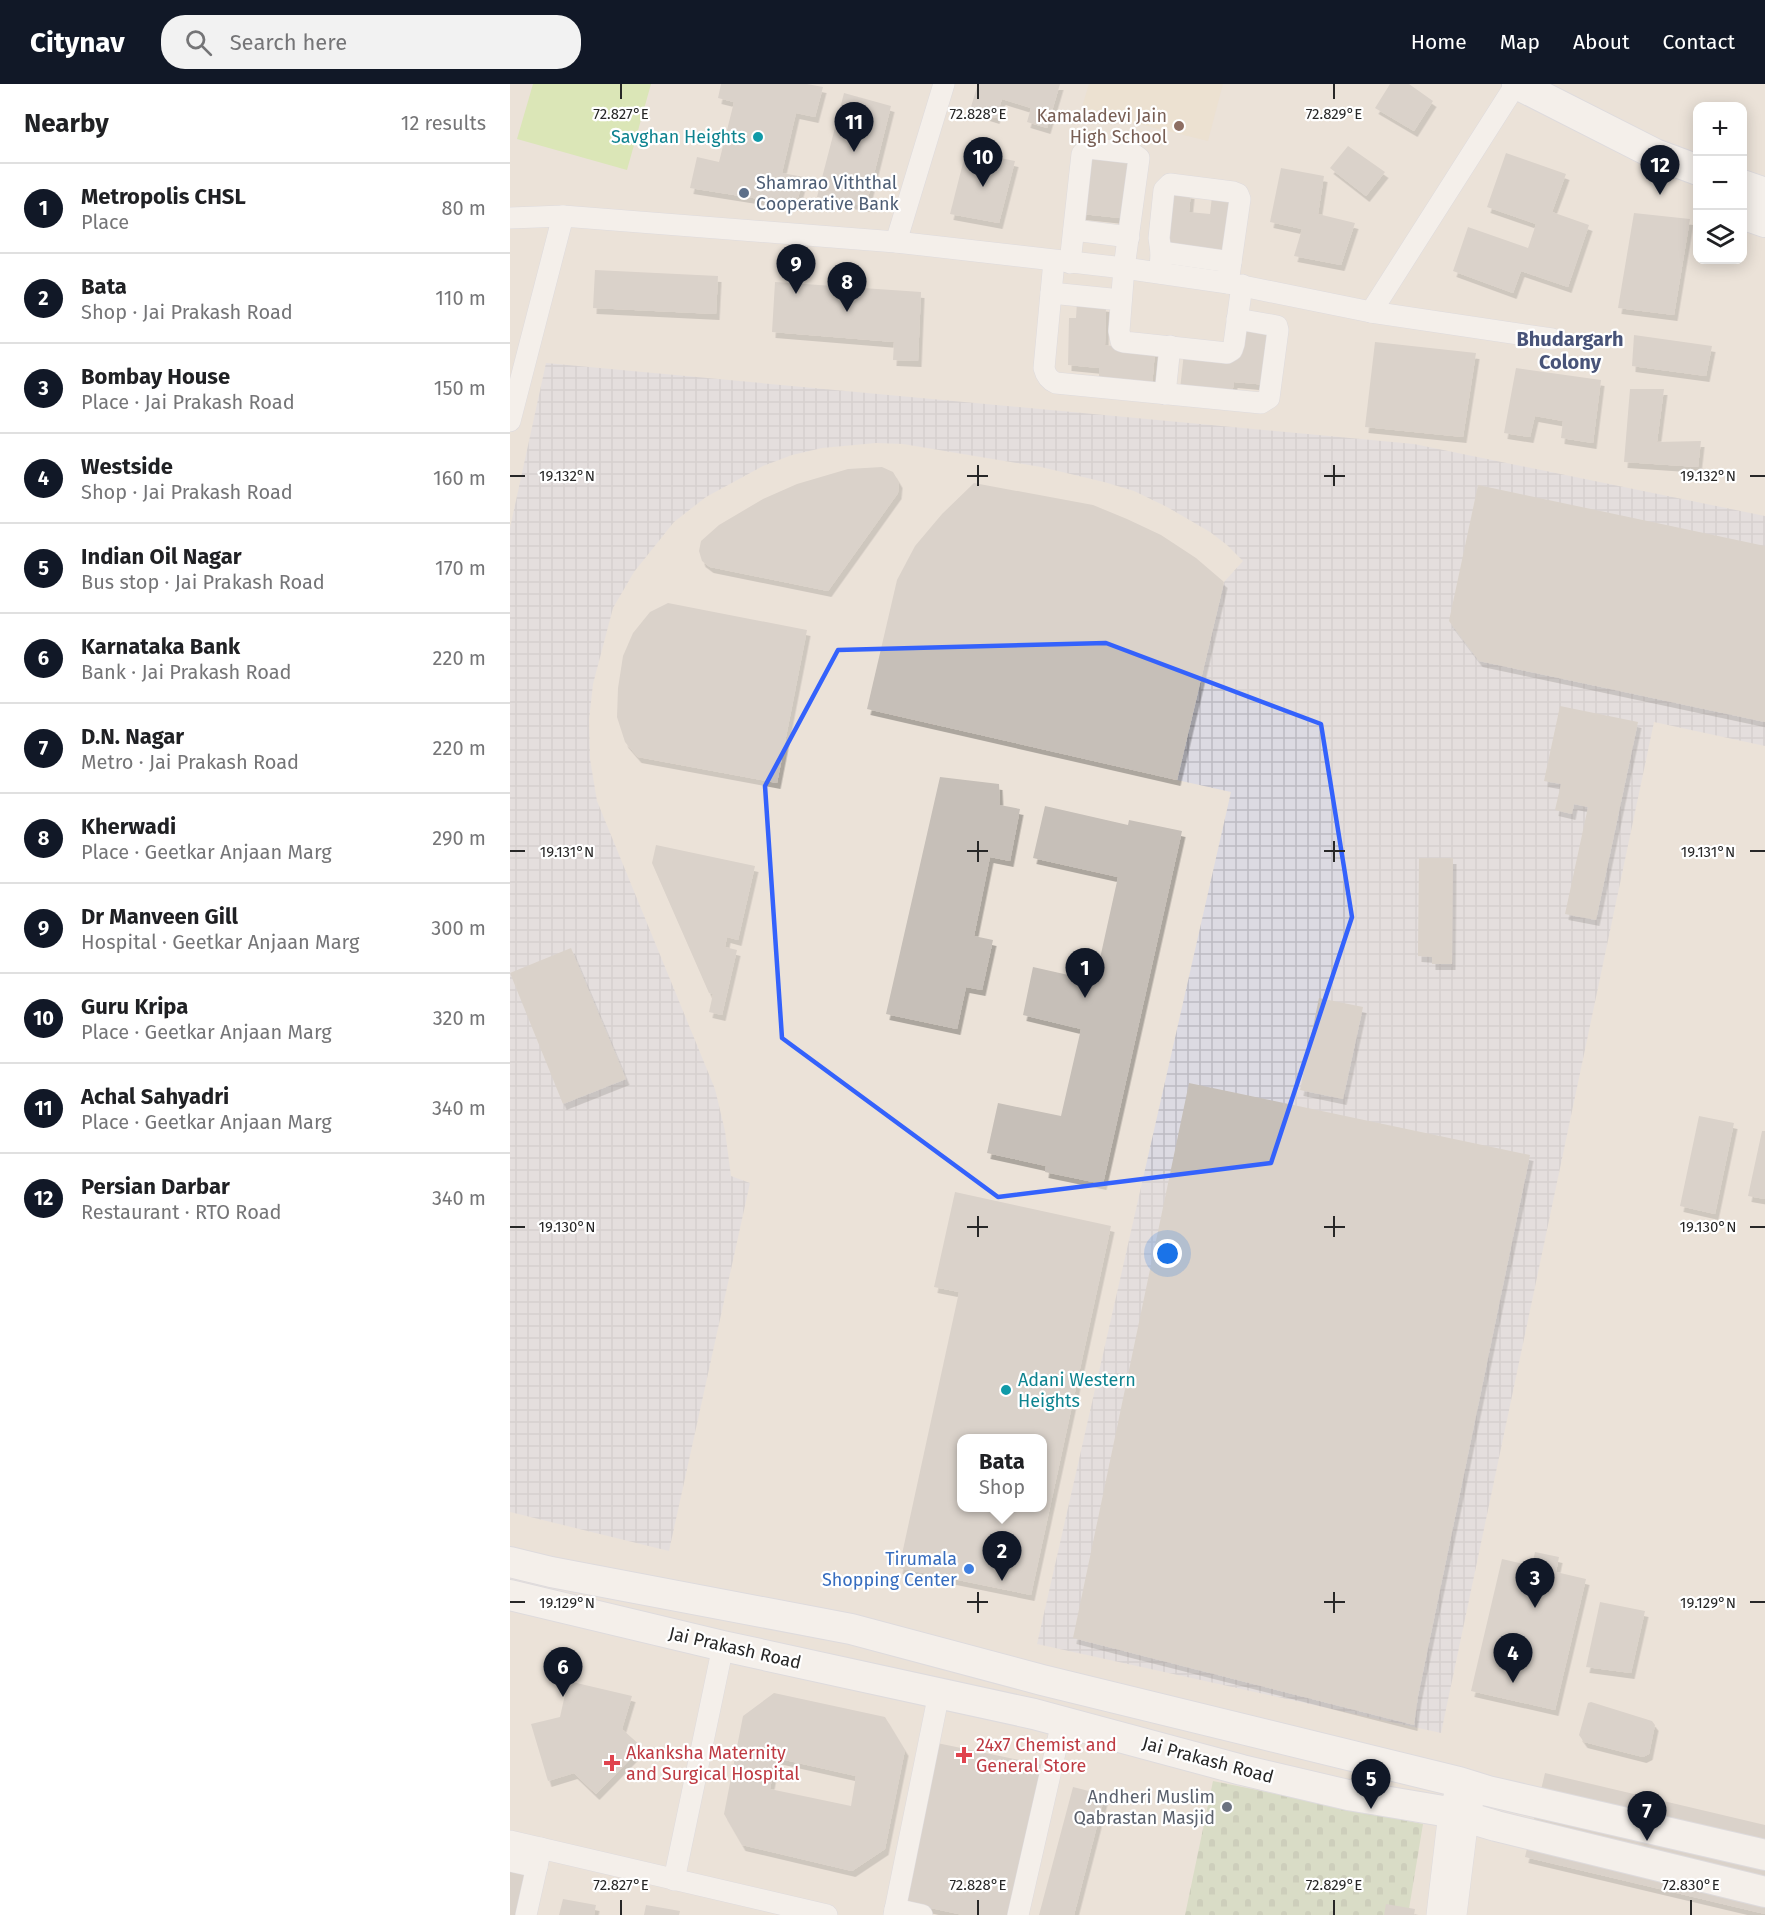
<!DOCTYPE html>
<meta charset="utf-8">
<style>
body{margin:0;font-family:"Fira Sans",sans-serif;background:#f2f2f2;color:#202124}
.controls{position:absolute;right:18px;top:18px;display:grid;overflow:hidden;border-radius:12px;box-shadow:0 3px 15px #0003}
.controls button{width:54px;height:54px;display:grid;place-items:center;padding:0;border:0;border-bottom:2px solid #e0e0e0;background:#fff;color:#202124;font:30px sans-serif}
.you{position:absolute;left:658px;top:1170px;width:21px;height:21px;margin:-15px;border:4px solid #fff;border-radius:50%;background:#1a73e8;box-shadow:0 0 0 9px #1a73e833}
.badge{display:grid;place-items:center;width:39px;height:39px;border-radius:50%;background:#111827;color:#fff;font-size:20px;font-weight:700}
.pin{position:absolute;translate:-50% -50px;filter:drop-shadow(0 2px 3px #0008)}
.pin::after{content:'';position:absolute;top:32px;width:21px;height:18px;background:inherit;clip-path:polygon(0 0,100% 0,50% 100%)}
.popup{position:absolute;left:447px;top:1350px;width:90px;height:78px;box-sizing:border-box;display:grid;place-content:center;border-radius:12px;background:#fff;filter:drop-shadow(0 2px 4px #0005);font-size:20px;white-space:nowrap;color:#757577}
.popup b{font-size:22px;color:#202124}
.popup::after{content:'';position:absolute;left:50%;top:100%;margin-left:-12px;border:12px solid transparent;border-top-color:#fff}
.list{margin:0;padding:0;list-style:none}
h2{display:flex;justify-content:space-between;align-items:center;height:78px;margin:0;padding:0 24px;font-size:26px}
h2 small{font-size:20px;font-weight:400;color:#757577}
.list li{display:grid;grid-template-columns:39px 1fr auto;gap:18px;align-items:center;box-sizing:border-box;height:90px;padding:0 24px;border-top:2px solid #e0e0e0}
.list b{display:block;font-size:22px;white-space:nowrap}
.list p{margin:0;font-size:20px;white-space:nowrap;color:#757577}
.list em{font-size:20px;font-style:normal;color:#757577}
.icon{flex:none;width:33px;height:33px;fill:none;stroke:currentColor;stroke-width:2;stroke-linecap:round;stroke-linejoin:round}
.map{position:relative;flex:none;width:1255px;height:1831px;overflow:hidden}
header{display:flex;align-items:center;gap:36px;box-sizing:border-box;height:84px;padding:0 30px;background:#111827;color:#fff}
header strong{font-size:28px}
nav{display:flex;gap:33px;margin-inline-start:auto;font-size:21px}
.search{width:420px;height:54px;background:#f2f2f2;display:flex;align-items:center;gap:15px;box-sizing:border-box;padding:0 21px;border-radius:24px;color:#757577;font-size:22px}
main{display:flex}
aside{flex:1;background:#fff}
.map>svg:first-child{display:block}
.industrial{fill:url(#industrial-grid)}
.education{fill:#eddfc7}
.cemetery{fill:url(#cemetery-stones)}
.pitch{fill:#c7ea8f}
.building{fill:#c6bfb8;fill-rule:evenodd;filter:url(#shadow)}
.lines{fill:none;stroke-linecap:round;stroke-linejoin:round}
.street-casing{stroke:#ced2e1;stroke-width:22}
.secondary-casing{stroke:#ced2e1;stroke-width:32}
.street{stroke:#fff;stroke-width:21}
.secondary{stroke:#fff;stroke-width:30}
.marked{fill:none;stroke:#3462fc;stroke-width:4.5;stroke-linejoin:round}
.ticks{fill:none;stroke:#272727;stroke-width:2}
.education-dot{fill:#8d6e63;stroke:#fff;stroke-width:2}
.culture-dot{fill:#0f9aa8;stroke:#fff;stroke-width:2}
.service-dot{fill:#5c6f8a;stroke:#fff;stroke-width:2}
.shop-dot{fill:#3f7fe0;stroke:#fff;stroke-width:2}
.health-dot{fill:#e0444e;stroke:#fff;stroke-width:2}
.worship-dot{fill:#6b7280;stroke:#fff;stroke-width:2}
.labels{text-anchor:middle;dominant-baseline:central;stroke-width:4.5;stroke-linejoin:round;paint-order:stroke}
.education-label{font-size:18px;fill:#785e54;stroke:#fff;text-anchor:end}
.culture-label{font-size:18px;fill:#0d838f;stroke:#fff;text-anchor:end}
.service-label{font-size:18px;fill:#4e5e75;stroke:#fff;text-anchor:start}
.shop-label{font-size:18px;fill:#366cbe;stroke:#fff;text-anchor:end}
.street-label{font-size:18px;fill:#272727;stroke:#fff}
.health-label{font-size:18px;fill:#be3a42;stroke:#fff;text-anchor:start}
.worship-label{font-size:18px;fill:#5b616d;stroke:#fff;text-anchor:end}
.neighbourhood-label{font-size:20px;font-weight:bold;fill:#485378;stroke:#fff}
.ticks-label{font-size:15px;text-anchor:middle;fill:#272727;stroke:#fff;stroke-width:4.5;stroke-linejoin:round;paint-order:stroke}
</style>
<header>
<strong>Citynav</strong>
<div class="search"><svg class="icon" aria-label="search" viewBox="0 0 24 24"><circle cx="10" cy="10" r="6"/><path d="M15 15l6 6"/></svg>Search here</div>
<nav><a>Home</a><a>Map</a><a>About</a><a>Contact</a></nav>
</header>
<main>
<aside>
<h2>Nearby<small>12 results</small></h2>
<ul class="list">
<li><span class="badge">1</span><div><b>Metropolis CHSL</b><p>Place</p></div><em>80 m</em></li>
<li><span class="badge">2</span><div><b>Bata</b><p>Shop · Jai Prakash Road</p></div><em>110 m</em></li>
<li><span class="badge">3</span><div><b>Bombay House</b><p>Place · Jai Prakash Road</p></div><em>150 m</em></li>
<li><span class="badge">4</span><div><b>Westside</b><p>Shop · Jai Prakash Road</p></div><em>160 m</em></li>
<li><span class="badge">5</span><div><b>Indian Oil Nagar</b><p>Bus stop · Jai Prakash Road</p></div><em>170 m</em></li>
<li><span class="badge">6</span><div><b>Karnataka Bank</b><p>Bank · Jai Prakash Road</p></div><em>220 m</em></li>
<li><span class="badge">7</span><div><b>D.N. Nagar</b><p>Metro · Jai Prakash Road</p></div><em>220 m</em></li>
<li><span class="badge">8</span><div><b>Kherwadi</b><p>Place · Geetkar Anjaan Marg</p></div><em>290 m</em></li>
<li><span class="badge">9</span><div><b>Dr Manveen Gill</b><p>Hospital · Geetkar Anjaan Marg</p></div><em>300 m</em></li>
<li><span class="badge">10</span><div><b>Guru Kripa</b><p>Place · Geetkar Anjaan Marg</p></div><em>320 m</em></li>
<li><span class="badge">11</span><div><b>Achal Sahyadri</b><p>Place · Geetkar Anjaan Marg</p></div><em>340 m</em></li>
<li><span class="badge">12</span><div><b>Persian Darbar</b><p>Restaurant · RTO Road</p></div><em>340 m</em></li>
</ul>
</aside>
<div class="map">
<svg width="1255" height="1831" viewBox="0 0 1255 1831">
<defs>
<pattern id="industrial-grid" width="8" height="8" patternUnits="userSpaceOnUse" patternTransform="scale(1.5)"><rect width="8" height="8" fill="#dcdae2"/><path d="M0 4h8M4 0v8" fill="none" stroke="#bdbbc2"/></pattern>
<pattern id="cemetery-stones" width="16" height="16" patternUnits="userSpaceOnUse" patternTransform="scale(1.5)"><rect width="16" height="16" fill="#c3d5af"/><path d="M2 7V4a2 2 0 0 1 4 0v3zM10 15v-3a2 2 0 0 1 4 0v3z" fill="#a8b797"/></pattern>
<filter id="shadow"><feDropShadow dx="3.5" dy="6" stdDeviation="0" flood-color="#0004"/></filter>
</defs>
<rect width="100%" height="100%" fill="#ebe2d8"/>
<!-- industrial -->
<path class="industrial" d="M 36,279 L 904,360 L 1255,432 L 1255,662 L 1144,638 L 931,1649 L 527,1560 L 721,708 L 667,696 L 714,498 L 733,477 L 717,461 L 700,448 L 657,423 L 624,407 L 594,398 L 531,383 L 393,360 L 366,359 L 312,364 L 282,371 L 253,382 L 196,413 L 164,438 L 124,488 L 103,524 L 83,600 L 79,636 L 80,675 L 87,717 L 205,1005 L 215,1047 L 221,1092 L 240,1099 L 159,1467 L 0,1428 L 0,444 Z"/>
<!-- education -->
<path class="education" d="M 579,0 L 713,0 L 698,57 L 571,26 Z"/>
<!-- cemetery -->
<path class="cemetery" d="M 703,1697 L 913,1740 L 898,1831 L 675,1831 Z"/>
<!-- pitch -->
<path class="pitch" d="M 23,0 L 141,0 L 117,86 L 7,55 Z"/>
<!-- building -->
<g class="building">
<path d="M 211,0 L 297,0 L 313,3 L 305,33 L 286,29 L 272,89 L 294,93 L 286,121 L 180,104 L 187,73 L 209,78 L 224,18 L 208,14 Z"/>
<path d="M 468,0 L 550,0 L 537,44 L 517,38 L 521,24 L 492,15 L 486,34 L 460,26 Z"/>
<path d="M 880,0 L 899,0 L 923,17 L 904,47 L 865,24 Z"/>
<path d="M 334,9 L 381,22 L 356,122 L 307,113 Z"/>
<path d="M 838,62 L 875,88 L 856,112 L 820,84 Z"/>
<path d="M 456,67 L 505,77 L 489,139 L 440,130 Z"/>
<path d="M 578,69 L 624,74 L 619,135 L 572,130 Z"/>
<path d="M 996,69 L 1056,90 L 1042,128 L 1079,141 L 1058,203 L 1011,187 L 1003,209 L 943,187 L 958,143 L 1018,164 L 1026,140 L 977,123 Z"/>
<path d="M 771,84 L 814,92 L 808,130 L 845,139 L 831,181 L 784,172 L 792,145 L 760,138 Z"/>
<path d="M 660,106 L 681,109 L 679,128 L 700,130 L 702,112 L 725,114 L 718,170 L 653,162 Z"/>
<path d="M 1124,129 L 1180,135 L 1164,231 L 1108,224 Z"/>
<path d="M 85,186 L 208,192 L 206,230 L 83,224 Z"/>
<path d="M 265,198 L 411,208 L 408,277 L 383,276 L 384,258 L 262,248 Z"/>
<path d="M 567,218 L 596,222 L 595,261 L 645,267 L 642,303 L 589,299 L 589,284 L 558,281 L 559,234 L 566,234 Z"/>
<path d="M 731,240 L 766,244 L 757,301 L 724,298 L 722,310 L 670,305 L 674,269 L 725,276 Z"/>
<path d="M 1124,251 L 1202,262 L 1196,292 L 1122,282 Z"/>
<path d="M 865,258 L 966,269 L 953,353 L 855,343 Z"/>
<path d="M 1006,284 L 1091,296 L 1083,359 L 1051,354 L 1053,337 L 1025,332 L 1020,353 L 994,349 Z"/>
<path d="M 1120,305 L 1154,305 L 1147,358 L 1191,357 L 1188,383 L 1114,378 Z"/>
<path d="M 372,383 L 383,388 L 389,398 L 388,409 L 318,507 L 200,483 L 192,477 L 189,467 L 191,457 L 209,441 L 253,415 L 287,400 L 338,385 Z"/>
<path d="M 464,399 L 583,421 L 617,435 L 651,451 L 686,474 L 714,498 L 667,696 L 357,625 L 387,496 L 405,462 L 432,430 Z"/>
<path d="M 968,401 L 1255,462 L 1255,638 L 969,577 L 939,537 Z"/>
<path d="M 158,519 L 297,546 L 267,699 L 128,673 L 115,658 L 107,633 L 108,604 L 113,572 L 123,549 L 140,528 Z"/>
<path d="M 1050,622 L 1128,638 L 1086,836 L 1055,830 L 1078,723 L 1064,720 L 1062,730 L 1045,726 L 1051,700 L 1034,697 Z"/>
<path d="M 430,693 L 489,700 L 490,721 L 510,725 L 500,777 L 480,773 L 464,852 L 483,856 L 472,906 L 456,903 L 447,945 L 376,930 Z"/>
<path d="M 535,722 L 618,741 L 619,736 L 672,747 L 593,1100 L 535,1088 L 536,1082 L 477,1069 L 488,1019 L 551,1032 L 571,945 L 513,931 L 523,883 L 585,897 L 608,793 L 523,774 Z"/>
<path d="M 146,761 L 245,782 L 228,856 L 217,853 L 215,863 L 227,866 L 212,931 L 199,928 L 203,910 L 199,909 L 142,779 Z"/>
<path d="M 909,774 L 943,774 L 942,880 L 922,880 L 922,873 L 908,872 Z"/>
<path d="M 61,864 L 116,995 L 53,1020 L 0,889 Z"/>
<path d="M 809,914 L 853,923 L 833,1015 L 790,1006 Z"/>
<path d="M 679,999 L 1020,1071 L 908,1612 L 904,1641 L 563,1554 Z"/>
<path d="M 1189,1032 L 1224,1039 L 1205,1130 L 1170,1122 Z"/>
<path d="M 1252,1047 L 1255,1047 L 1255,1115 L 1238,1112 Z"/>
<path d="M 445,1108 L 601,1142 L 521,1511 L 389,1484 L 449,1208 L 424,1203 ZM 452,1354 L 532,1354 L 532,1424 L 452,1424 Z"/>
<path d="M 1025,1468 L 1049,1473 L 1046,1488 L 1076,1495 L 1045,1626 L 961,1607 L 992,1475 L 1022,1482 Z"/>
<path d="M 1090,1518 L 1135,1527 L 1121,1589 L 1076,1583 Z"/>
<path d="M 58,1597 L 122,1612 L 112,1645 L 132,1663 L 86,1710 L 64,1689 L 38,1697 L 21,1640 L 50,1633 Z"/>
<path d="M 264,1609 L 375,1633 L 395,1666 L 375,1765 L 342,1787 L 232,1761 L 214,1730 L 233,1632 ZM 266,1674 L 346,1692 L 341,1722 L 260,1705 Z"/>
<path d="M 1081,1618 L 1142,1637 L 1145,1641 L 1139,1670 L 1133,1673 L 1074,1658 L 1069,1651 L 1078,1619 Z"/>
<path d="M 427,1659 L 533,1681 L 500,1831 L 453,1831 L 393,1818 Z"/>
<path d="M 1035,1689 L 1255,1741 L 1255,1830 L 1015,1773 Z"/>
<path d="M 563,1703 L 595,1711 L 564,1831 L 529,1831 Z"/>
<path d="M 0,1778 L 17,1781 L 6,1831 L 0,1831 Z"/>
<path d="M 53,1815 L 86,1821 L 84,1831 L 49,1831 Z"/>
<path d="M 876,1820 L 905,1825 L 904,1831 L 874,1831 Z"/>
<path d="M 136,1821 L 170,1827 L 169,1831 L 134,1831 Z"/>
</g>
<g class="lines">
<!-- street casing -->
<g class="street-casing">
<g id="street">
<path d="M 0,134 L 53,132 L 386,158 L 614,184 L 718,199 L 861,228 L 1006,0"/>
<path d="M 564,146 L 619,153"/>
<path d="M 386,158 L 434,0"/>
<path d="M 651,168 L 721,178"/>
<path d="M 544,177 L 534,284 C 536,292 539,296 546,299 L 751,319 L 759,314 L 768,246 L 767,242 L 727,235"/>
<path d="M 560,179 L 572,70 L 578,64 L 622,69 L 629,74 L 614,184 L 609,247 L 611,257 L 614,258 L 717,269 L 722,266 L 724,260 L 732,201"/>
<path d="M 650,189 L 651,168 L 649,154 L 654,106 L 660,100 L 723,108 L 728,110 L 730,115 L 718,199"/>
<path d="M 541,209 L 611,216"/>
<path d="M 861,228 L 1042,255"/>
<path d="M 655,310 L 660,262"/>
<path d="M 0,337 L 53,132"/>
<path d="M 0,1757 L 317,1831"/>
<path d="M 0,1777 L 27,1783"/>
<path d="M 164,1796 L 213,1562"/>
<path d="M 385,1825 L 412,1831"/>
<path d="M 16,1831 L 31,1764"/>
<path d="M 384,1831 L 429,1609"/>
<path d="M 508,1831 L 552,1638"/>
<path d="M 927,1831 L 939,1728 L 949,1698"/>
<path d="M 946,1831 L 958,1734 L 967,1704"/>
</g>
</g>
<!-- secondary casing -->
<g class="secondary-casing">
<g id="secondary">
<path d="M 1007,0 L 1145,70 L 1188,86"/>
<path d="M 1232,101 L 1255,109"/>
<path d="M 1232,130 L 1255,138"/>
<path d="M 0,1478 L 41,1488 L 341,1545 L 532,1596 L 949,1698 L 978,1707 L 1255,1771"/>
<path d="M 0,1511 L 213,1562 L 524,1630 L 732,1686 L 838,1711 L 939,1728 L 986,1742 L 1255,1808"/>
</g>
</g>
<!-- street -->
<use href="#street" class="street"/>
<!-- secondary -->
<use href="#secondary" class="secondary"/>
</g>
<!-- marked area -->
<path d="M0 0H1255V1831H0ZM 596,559 L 811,640 L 842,833 L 761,1079 L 488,1113 L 272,954 L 255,702 L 328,566 Z" fill="#ebe2d8" fill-opacity=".55" fill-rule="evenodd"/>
<path class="marked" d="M 596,559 L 811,640 L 842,833 L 761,1079 L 488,1113 L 272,954 L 255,702 L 328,566 Z"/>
<!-- ticks -->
<path class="ticks" d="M 111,0 L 111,15M 468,0 L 468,15M 824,0 L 824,15M 468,381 L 468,402M 824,381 L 824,402M 0,392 L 15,392M 457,392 L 478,392M 814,392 L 835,392M 1240,392 L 1255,392M 468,757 L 468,778M 824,757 L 824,778M 0,767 L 15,767M 457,767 L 478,767M 814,767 L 835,767M 1240,767 L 1255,767M 468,1132 L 468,1153M 824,1132 L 824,1153M 0,1143 L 15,1143M 457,1143 L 478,1143M 814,1143 L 835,1143M 1240,1143 L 1255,1143M 468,1508 L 468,1529M 824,1508 L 824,1529M 0,1518 L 15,1518M 457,1518 L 478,1518M 814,1518 L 835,1518M 1240,1518 L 1255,1518M 111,1816 L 111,1831M 468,1816 L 468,1831M 824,1816 L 824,1831M 1181,1816 L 1181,1831"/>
<!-- markers -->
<circle class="education-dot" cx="669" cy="42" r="6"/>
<g class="culture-dot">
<circle cx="248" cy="53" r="6"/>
<circle cx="496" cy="1306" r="6"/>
</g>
<circle class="service-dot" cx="234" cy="109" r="6"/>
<circle class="shop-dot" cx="459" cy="1485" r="6"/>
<g class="health-dot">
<path d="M451 1662h6v6h6v6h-6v6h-6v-6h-6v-6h6z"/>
<path d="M99 1670h6v6h6v6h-6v6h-6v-6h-6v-6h6z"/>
</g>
<circle class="worship-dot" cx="717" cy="1723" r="6"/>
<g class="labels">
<!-- education labels -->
<g class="education-label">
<text x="657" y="32">Kamaladevi Jain<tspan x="657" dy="21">High School</tspan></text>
</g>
<!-- culture labels -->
<g class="culture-label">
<text x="236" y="53">Savghan Heights</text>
<text x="508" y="1296" text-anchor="start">Adani Western<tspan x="508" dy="21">Heights</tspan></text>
</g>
<!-- service labels -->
<g class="service-label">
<text x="246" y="99">Shamrao Viththal<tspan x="246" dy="21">Cooperative Bank</tspan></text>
</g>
<!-- shop labels -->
<g class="shop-label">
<text x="447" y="1475">Tirumala<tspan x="447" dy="21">Shopping Center</tspan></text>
</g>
<!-- street labels -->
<g class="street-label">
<text transform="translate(225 1564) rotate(13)">Jai Prakash Road</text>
<text transform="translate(698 1676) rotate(15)">Jai Prakash Road</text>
</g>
<!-- health labels -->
<g class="health-label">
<text x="466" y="1661">24x7 Chemist and<tspan x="466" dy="21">General Store</tspan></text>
<text x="116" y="1669">Akanksha Maternity<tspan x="116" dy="21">and Surgical Hospital</tspan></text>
</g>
<!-- worship labels -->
<g class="worship-label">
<text x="705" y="1713">Andheri Muslim<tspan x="705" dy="21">Qabrastan Masjid</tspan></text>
</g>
<!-- neighbourhood labels -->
<g class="neighbourhood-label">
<text x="1060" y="255">Bhudargarh<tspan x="1060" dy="23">Colony</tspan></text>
</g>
</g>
<g class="ticks-label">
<text x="111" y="35">72.827°E</text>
<text x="468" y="35">72.828°E</text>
<text x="824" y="35">72.829°E</text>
<text x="57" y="397">19.132°N</text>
<text x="1198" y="397">19.132°N</text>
<text x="57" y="773">19.131°N</text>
<text x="1198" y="773">19.131°N</text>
<text x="57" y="1148">19.130°N</text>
<text x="1198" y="1148">19.130°N</text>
<text x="57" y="1524">19.129°N</text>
<text x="1198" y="1524">19.129°N</text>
<text x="111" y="1806">72.827°E</text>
<text x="468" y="1806">72.828°E</text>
<text x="824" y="1806">72.829°E</text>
<text x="1181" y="1806">72.830°E</text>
</g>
</svg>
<div class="controls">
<button>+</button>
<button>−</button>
<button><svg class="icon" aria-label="layers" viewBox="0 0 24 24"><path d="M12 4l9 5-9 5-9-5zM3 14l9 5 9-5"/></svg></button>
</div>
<div class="you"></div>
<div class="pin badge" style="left:575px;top:914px">1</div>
<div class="pin badge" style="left:492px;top:1497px">2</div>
<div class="popup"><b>Bata</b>Shop</div>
<div class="pin badge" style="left:1025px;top:1524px">3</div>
<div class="pin badge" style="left:1003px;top:1599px">4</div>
<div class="pin badge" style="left:861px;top:1725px">5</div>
<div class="pin badge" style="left:53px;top:1613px">6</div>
<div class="pin badge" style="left:1137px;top:1757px">7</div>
<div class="pin badge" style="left:337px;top:228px">8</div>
<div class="pin badge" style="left:286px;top:210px">9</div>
<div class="pin badge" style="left:473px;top:103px">10</div>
<div class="pin badge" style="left:344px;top:68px">11</div>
<div class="pin badge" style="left:1150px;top:111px">12</div>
</div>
</main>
